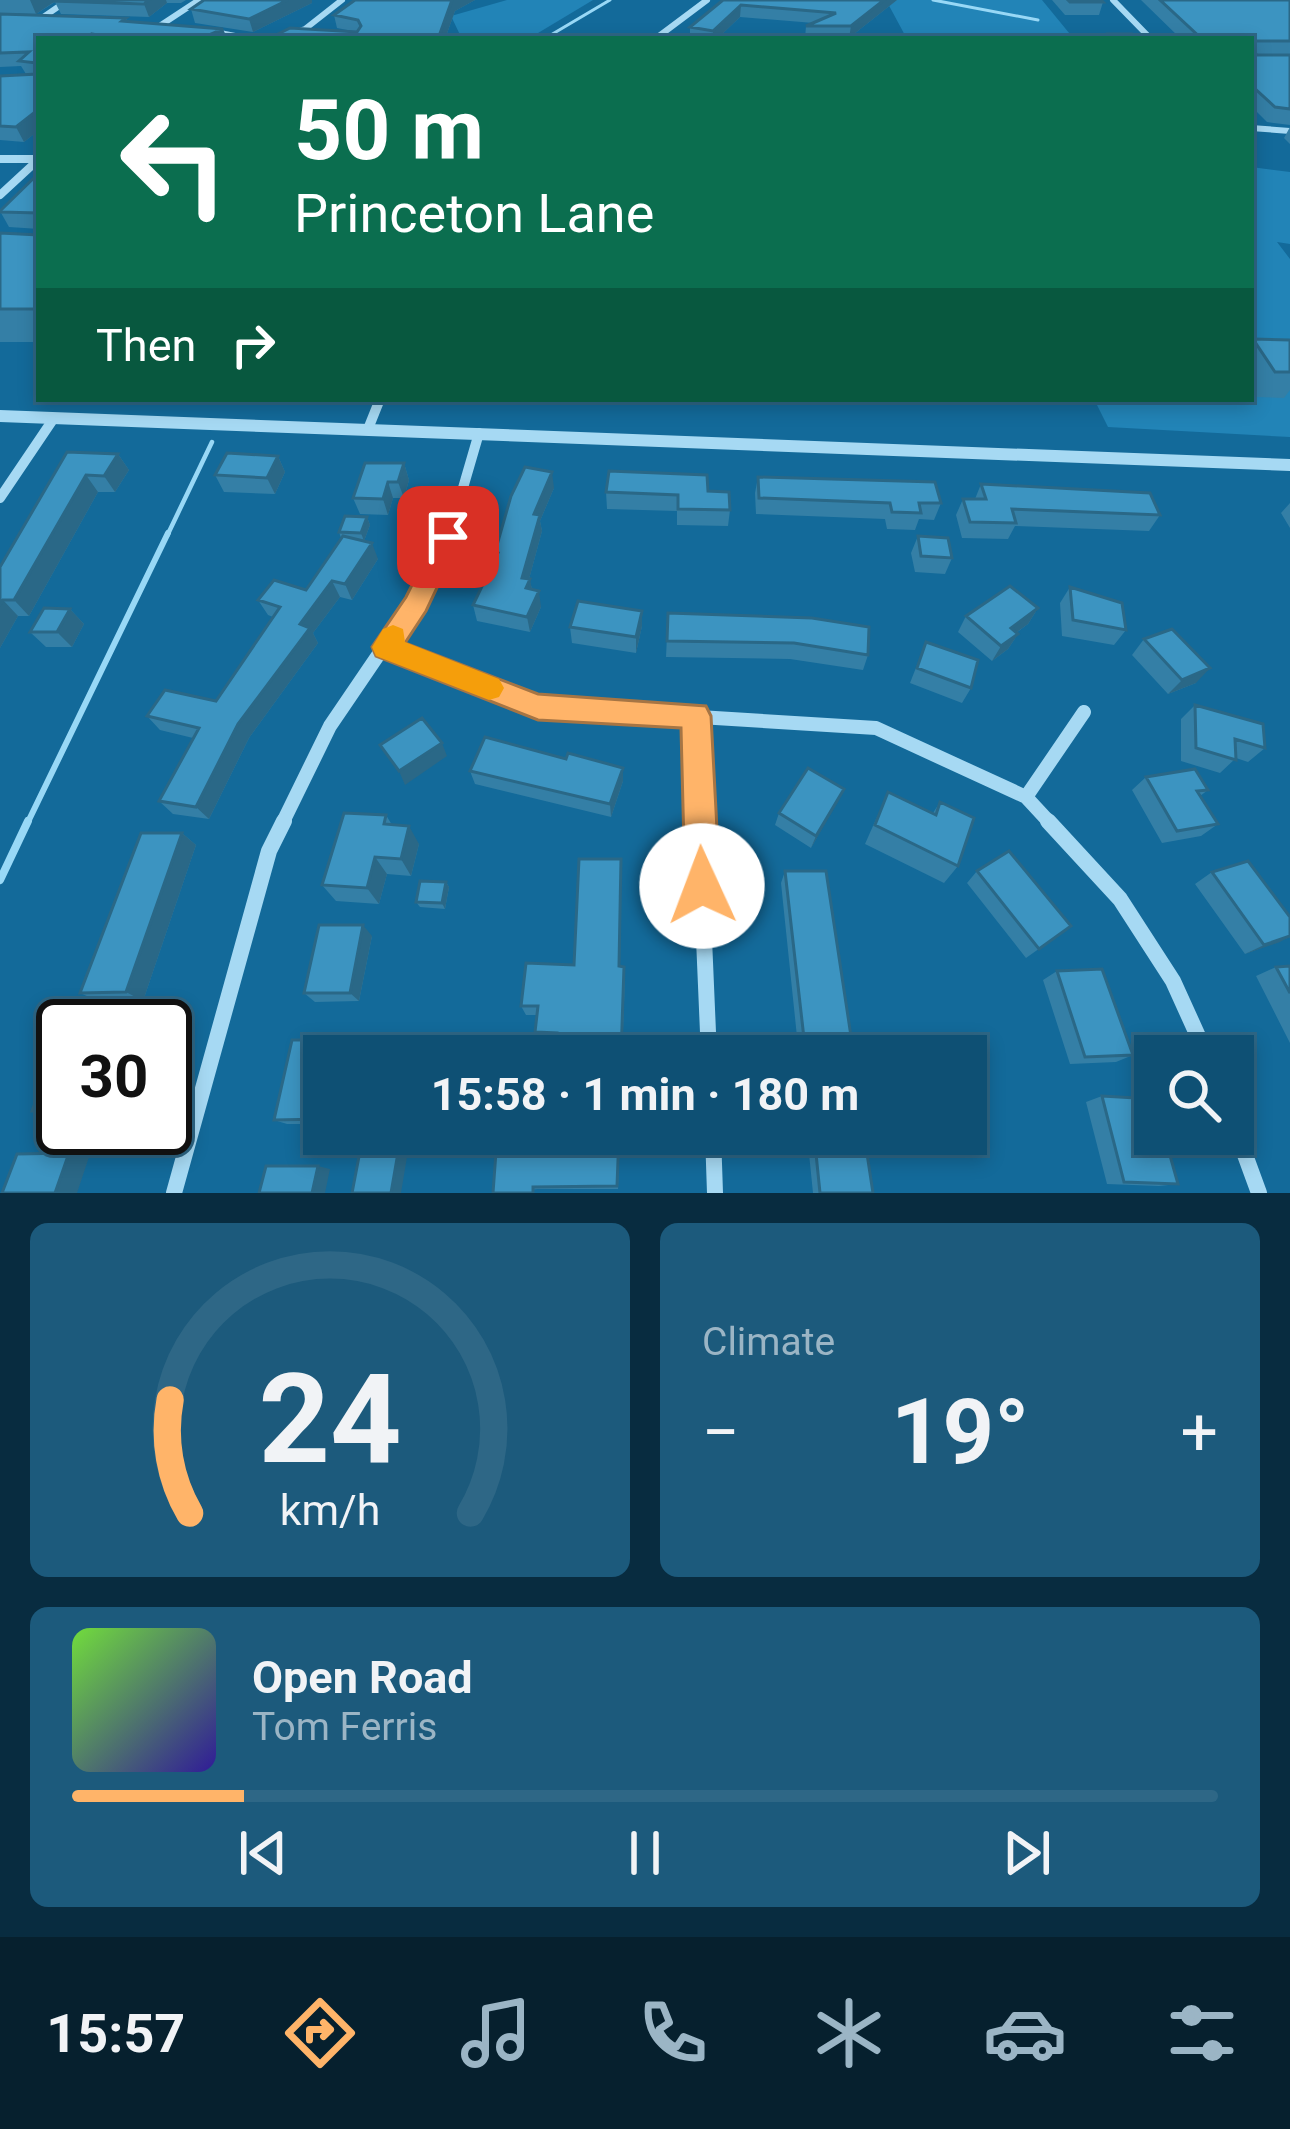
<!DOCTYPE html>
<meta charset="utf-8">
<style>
:root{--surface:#0e5074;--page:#1c5a7c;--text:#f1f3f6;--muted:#9bb5c5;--line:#2e6786;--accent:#ffb469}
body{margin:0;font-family:Roboto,sans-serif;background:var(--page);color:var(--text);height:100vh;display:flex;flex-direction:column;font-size:45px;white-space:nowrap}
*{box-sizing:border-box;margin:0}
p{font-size:39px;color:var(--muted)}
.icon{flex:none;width:66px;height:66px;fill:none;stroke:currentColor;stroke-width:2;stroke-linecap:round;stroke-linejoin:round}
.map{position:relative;height:1193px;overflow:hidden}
.side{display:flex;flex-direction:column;gap:30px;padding:30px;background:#082c40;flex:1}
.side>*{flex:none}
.hud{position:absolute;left:36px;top:36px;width:1218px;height:366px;border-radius:0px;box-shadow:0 6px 18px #0003,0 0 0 3px var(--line);background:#0b6e4f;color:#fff;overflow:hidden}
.tools{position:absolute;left:1134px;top:1035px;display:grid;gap:24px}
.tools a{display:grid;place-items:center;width:120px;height:120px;border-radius:0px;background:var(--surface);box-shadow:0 6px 18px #0003,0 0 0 3px var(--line);font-size:60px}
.speed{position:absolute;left:36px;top:999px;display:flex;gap:24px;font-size:60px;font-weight:700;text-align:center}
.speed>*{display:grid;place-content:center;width:156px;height:156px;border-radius:50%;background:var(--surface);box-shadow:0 6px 18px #0003,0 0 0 3px var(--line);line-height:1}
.speed .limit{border:6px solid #111;border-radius:18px;background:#fff;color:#111}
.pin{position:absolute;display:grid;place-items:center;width:102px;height:102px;color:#fff;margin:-51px;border-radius:24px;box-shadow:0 6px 18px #0006}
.me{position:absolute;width:132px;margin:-66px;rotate:358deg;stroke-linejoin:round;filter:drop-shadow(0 0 9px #0008)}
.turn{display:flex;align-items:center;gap:42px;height:252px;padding:0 60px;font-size:54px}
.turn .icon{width:156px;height:156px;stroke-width:2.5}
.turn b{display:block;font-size:84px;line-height:102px}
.then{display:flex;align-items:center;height:114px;padding:0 60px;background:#0003;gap:24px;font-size:45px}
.big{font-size:90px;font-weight:700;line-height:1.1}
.side .widget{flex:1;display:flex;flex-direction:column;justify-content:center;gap:18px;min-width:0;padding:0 42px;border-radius:18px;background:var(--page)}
.side .dial{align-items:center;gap:0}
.dial svg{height:312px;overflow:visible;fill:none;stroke:var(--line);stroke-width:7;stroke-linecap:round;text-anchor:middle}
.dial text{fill:var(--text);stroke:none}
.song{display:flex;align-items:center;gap:36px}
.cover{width:144px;height:144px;border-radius:18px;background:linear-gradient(135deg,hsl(100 70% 55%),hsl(250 70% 35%))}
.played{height:12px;border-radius:6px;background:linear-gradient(90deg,var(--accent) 15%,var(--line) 15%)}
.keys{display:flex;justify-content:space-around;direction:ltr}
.heat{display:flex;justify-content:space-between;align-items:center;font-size:66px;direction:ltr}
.side .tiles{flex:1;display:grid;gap:30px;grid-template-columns:1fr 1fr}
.widget:last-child{grid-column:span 2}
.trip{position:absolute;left:303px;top:1035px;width:684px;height:120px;border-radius:0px;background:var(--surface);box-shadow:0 6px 18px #0003,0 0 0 3px var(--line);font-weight:700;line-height:120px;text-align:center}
.tab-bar{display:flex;height:192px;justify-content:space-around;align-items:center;background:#06202e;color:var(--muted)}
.tab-bar .icon{width:84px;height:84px}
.tab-bar .on{color:var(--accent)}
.tab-bar b{font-size:54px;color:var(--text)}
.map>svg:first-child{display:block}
.green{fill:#2284b7}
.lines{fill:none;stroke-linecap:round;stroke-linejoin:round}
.stream-far3{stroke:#98d8f6;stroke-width:3}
.stream-far2{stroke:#98d8f6;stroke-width:4.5}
.stream-far1{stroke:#98d8f6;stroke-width:6}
.stream{stroke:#98d8f6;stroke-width:8}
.minor-far4{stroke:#a6d9f3;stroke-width:6}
.minor-far3{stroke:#a6d9f3;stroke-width:8}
.minor-far2{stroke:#a6d9f3;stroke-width:10}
.minor-far1{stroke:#a6d9f3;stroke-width:14}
.minor{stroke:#a6d9f3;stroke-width:16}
.tertiary{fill:#a6d9f3;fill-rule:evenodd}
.wall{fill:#347fa6}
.shaded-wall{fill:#2a6887}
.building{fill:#3c94c1;stroke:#2a6887;stroke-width:3}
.route{fill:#ffb469;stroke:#a67544;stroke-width:3}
.slow{fill:#f59e0b}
</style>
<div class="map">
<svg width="1290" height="1193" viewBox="0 0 1290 1193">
<rect width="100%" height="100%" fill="#136a9a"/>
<path class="green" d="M507 0H593L528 39H462L451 16Z
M886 0H1042L1074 39H907Z
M1251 167 1290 172V244L1277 242 1290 259V437L1108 427 1094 399H1251Z"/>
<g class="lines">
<path class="stream-far3" d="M933 0 1038 20
M544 39 610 0"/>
<path class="stream-far2" d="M167 536 212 442"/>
<path class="stream-far1" d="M27 824 168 533"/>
<path class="stream" d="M0 880 28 821"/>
<path class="minor-far4" d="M1113 0 1151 39
M39 20 68 0
M161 25 199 0
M210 31 250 39
M277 39 305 29 342 0
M655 39 707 0
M1251 128 1290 131"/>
<path class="minor-far3" d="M0 159H38
M0 195 39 159"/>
<path class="minor-far2" d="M368 429 380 399
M0 498 54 418
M449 536 479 433"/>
<path class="minor-far1" d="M386 647 537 707 876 728 1026 797 1051 824
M695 715 699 824
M1026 797 1084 712
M282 824 330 726 432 576 450 533"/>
<path class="minor" d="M699 821 709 1056
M1048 821 1120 899 1173 981 1207 1056
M1233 1122 1259 1193
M713 1134 715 1193
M174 1193 269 851 284 821"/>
<path class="tertiary" d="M0 410 1290 459V471L0 422Z"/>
</g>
<path class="wall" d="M0 0H186L181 3H167L149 17 61 14 55 2 36 14 0 13Z
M355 0H475L455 11 445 39H268L357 32 337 28 334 15Z
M723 0H897L849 38 805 39 806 26 814 23 740 17 717 39H690V27Z
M1052 0H1101L1103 2 1099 15H1065Z
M1141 0H1290V125L1267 122 1251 106V39H1181Z
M312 3 253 32 195 23 191 9Z
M0 14 126 18 127 21 223 29 227 39H39V130L24 142 0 140V76L26 74 21 66 0 67Z
M1290 127V144L1284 138Z
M39 173V229L9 227 0 211Z
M0 233 39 235V342H0Z
M1253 339 1290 340V390L1284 398 1257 397 1251 388V341Z
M67 452 118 454 129 470 115 492H98L29 616H18L0 648V567Z
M278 456 285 472 275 494 224 492 215 475Z
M404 463 409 480 404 498H393L388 515 360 514 353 498Z
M758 477 941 503 934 520 919 519 915 530 887 529 885 519 756 514 755 493Z
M981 484 1160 515 1149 531 1015 526 1008 539 962 538 956 515 963 499H975Z
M554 488 540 521 542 531 529 579 532 589 541 607 530 632 477 621 473 605 496 558 495 552Z
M708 491 730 510 728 526 677 525V511L607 509 606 492Z
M1290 503V528L1281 513Z
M367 517 370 525 364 541 378 559 352 600 340 597 313 633 318 643 249 738 209 819 173 814 159 801 193 738 160 730 147 716 216 701 273 617 268 615 258 600 306 590 341 538 339 532Z
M918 536 952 558 945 574 915 572 911 553Z
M1070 587 1126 630 1114 645 1062 636 1060 603Z
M1038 608 1028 624 1016 633 1018 634 1008 649 992 661 958 632 966 616Z
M70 609 84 624 72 647H46L30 632Z
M668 613 868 655 863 670 790 659 666 657Z
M642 626 636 653 572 643 570 627Z
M1144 639 1196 683 1168 694 1132 655Z
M926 642 971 688 962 703 910 683Z
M1195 705 1265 748 1248 762 1236 758 1220 773 1181 761V719Z
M566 759 623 768V781L611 817 475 784 470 771Z
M1146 777 1208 790 1200 796 1218 824 1201 836 1162 843 1132 790Z
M844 789 811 848 775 825 779 813Z
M888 792 933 813 940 802 958 866 944 883 865 844Z
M386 815 392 825 419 844 411 876 387 874 379 904 336 901 322 885Z
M182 833 196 845 143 1001H98L80 993Z
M621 859 620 966 625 977 622 1056H558L556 1051 557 1041 540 1040 535 1032 537 1015H526L521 1006 574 965Z
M785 871 854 1056H799L781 883Z
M977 871 1071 926 1026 958 967 883Z
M1212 872 1290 917V937L1245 954 1195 884Z
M446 882 449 887 445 909 420 907 416 902Z
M372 936 359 1001 315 1002 304 993Z
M1290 966V1043L1256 976 1276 967Z
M1057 971 1133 1055 1116 1062 1070 1064 1043 980Z
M63 1032V1116H53L32 1111Z
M292 1040H340L351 1047 349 1056H324V1124H287L274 1120Z
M1102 1096 1178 1184 1159 1186 1107 1184 1086 1102Z
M566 1134H620L618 1189H538L493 1193 566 1139Z
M807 1134H864L873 1193H813Z"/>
<path class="shaded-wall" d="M30 0H57L36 14Z
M149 0H166L167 3 149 17 144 4Z
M288 0H312V3L253 32 249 19Z
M452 0H475L455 11 445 39H438Z
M884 0H897L849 38 851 26Z
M741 5 740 17 717 39H713V31Z
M223 29 227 39H200Z
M39 109V130L24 142 16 127Z
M118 454 129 470 115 492 104 476Z
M278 456 285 472 275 494 267 478Z
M404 463 409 480 404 498 398 482Z
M552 472 554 488 540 521 542 531 528 583 530 579 533 595 529 604 522 578 534 514Z
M86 475 98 492 29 616 14 600Z
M388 482 393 498 388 515 383 499Z
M367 517 370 525 364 541 361 533Z
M372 543 378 559 352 600 345 584Z
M332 581 340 597 313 633 318 643 249 738 209 819 196 807 238 724 300 624Z
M539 591 541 607 530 632 527 617Z
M3 600 18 616 0 648V605Z
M1038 608 1028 624 1002 643 1011 628Z
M70 609 84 624 72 647 57 632Z
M642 611V626L636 653V637Z
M1018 634 1008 649 992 661 1001 646Z
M1210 668 1196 683 1168 694 1182 680Z
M442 743 447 756 405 785 399 771Z
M623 768V781L611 817 610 804Z
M844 789 838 802 811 848 816 836Z
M409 826 419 844 411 876 401 859Z
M182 833 196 845 143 1001 126 992Z
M375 857 387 874 379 904 367 888Z
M446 882 449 887 445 909 442 903Z
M363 925 372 936 359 1001 350 993Z
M1290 936 1280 942 1245 954 1264 945Z
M340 1040 351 1047 349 1056H337Z
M399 1147 408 1151 401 1193H391Z
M69 1153 89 1157 77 1193H55Z
M318 1166 330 1169 325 1193H312Z"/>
<path class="building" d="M56 0H149L144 4 55 1Z
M204 0H288L249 19 191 9Z
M355 0H452L438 39H268L290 28 357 32 361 26 358 20 334 15Z
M723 0H884L851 26H806L836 13 741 5 713 31 690 27Z
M1068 0H1101L1103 2H1070Z
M1160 0H1290V41H1255L1251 49V39H1202Z
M0 14 126 18 122 21 223 29 200 39H120L92 34 91 39H39V109L16 127 0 126V76L37 74V63L19 61 29 52 0 53Z
M1109 34H1132L1137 39H1114Z
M1251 50 1257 55H1290V109L1275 107 1251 85Z
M39 173V213L0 212V211Z
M0 233 39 235V305L36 309H0Z
M1253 339 1290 340V372H1275Z
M67 452 118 454 104 476 86 475 14 600H3L0 605V567Z
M227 453 278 456 267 478 215 475Z
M365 463H404L398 482H388L383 499 353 498Z
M525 467 552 472 534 514 540 515 522 578 530 579 526 588 539 591 527 617 473 605 498 553 495 552 511 496Z
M609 471 707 475 708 491 729 492 730 510 678 509V495L606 492Z
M758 477 935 482 941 503H919L921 513 892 512 890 503 759 498Z
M981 484 1150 493 1160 515 1012 509 1016 523 970 522 963 499H986Z
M345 516 367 517 361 533 339 532Z
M343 536 372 543 345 584 332 581 300 624 310 628 238 724 196 807 159 801 199 728 147 716 165 690 216 701 280 607 258 600 274 580 306 590Z
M918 536 948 538 952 558 921 556Z
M1010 586 1038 608 1011 628 1018 634 1001 646 966 616Z
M1070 587 1122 603 1126 630 1073 620Z
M578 601 642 611 636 637 570 627Z
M44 608 70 609 57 632H30Z
M668 613 812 618 869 627 868 655 794 643 667 641Z
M1172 629 1210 668 1182 680 1144 639Z
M926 642 978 660 971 688 917 668Z
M1195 705 1263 724 1265 748 1235 739 1236 760 1196 748Z
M422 718 442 743 399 771 380 745Z
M485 737 566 759 568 753 623 768 610 804 470 771Z
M808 768 844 789 816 836 779 813Z
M1195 769 1208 790 1197 791 1218 824 1177 831 1146 777Z
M888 792 936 815 940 802 974 818 958 866 875 825Z
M344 813 386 815 384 824 409 826 401 859 375 857 367 888 322 885Z
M141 833H182L126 992 80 993Z
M1009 851 1071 926 1039 949 977 871Z
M579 859H621L619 966 624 967 621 1056H569L570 1051H556L557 1033 535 1032 538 1006H521L526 963 574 965Z
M1248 861 1290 917V936L1264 945 1212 872Z
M785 871H826L854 1056H806Z
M420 881 446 882 442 903 416 902Z
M319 925H363L350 993H304Z
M1290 966V993L1276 967Z
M1102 969 1133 1055 1085 1057 1057 971Z
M62 1032 63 1111H32Z
M292 1040H340L337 1056H324V1119L274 1120Z
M1102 1096 1153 1099 1155 1134H1164L1178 1184 1124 1182Z
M566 1134H619L617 1186 533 1187V1193H493L497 1138 566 1139Z
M814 1134H864L873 1193H820Z
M361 1146 399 1147 391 1193H352Z
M69 1153 55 1193H2L17 1154Z
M266 1166H318L312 1193H259Z"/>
<path class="route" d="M448 528 461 537 426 611 405 643 538 694 706 706 711 716 720 886 715 898 702 903 690 898 685 886 681 728 538 720 376 656 372 647 406 597 439 531Z"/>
<path class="slow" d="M393 625 403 629 405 642 499 679 504 688 499 697 489 700 376 656 372 647 383 629Z"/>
</svg>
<div class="tools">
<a><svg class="icon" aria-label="search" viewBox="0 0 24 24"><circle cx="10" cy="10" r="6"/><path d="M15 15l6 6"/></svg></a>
</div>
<div class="speed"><div class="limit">30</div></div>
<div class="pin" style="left:448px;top:537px;background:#d93025"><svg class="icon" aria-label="arrive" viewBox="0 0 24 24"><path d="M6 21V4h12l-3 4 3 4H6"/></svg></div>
<svg class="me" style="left:702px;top:886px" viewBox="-20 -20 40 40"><circle r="19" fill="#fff"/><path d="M0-13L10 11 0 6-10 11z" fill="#ffb469"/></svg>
<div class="trip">15:58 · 1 min · 180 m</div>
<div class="hud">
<div class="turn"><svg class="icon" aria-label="left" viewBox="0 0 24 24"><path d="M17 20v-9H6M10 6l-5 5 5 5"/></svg><div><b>50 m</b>Princeton Lane</div></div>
<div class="then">Then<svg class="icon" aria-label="right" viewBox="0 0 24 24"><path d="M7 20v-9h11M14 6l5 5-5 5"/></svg></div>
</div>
</div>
<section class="side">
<div class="tiles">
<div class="widget dial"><svg viewBox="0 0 100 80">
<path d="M14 69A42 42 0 1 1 86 69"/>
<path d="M14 69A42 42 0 0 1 9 40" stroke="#ffb469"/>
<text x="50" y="56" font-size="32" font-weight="700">24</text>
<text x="50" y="72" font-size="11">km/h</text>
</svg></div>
<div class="widget"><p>Climate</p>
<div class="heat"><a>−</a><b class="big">19°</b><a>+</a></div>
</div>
<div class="widget">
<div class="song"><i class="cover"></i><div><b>Open Road</b><p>Tom Ferris</p></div></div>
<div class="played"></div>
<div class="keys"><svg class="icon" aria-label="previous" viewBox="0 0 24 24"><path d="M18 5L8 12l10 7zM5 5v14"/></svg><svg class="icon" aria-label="pause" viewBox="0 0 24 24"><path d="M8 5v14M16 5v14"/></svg><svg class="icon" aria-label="next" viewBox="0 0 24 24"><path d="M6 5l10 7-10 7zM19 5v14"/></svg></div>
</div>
</div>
</section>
<nav class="tab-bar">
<b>15:57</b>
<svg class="icon on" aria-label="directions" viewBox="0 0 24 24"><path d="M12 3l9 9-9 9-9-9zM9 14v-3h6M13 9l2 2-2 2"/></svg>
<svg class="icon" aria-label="music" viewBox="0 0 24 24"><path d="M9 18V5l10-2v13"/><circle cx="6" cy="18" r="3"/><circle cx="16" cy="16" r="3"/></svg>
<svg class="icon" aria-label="phone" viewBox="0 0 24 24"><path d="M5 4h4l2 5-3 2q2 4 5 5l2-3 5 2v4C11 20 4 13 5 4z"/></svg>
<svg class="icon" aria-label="climate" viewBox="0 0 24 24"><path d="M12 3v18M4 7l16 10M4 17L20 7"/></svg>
<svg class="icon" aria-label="car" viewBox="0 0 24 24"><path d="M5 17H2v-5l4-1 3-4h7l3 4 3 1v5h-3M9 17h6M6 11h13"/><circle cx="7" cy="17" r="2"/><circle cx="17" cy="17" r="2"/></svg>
<svg class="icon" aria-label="filters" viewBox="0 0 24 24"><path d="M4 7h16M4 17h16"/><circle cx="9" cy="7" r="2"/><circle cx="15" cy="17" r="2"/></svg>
</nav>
